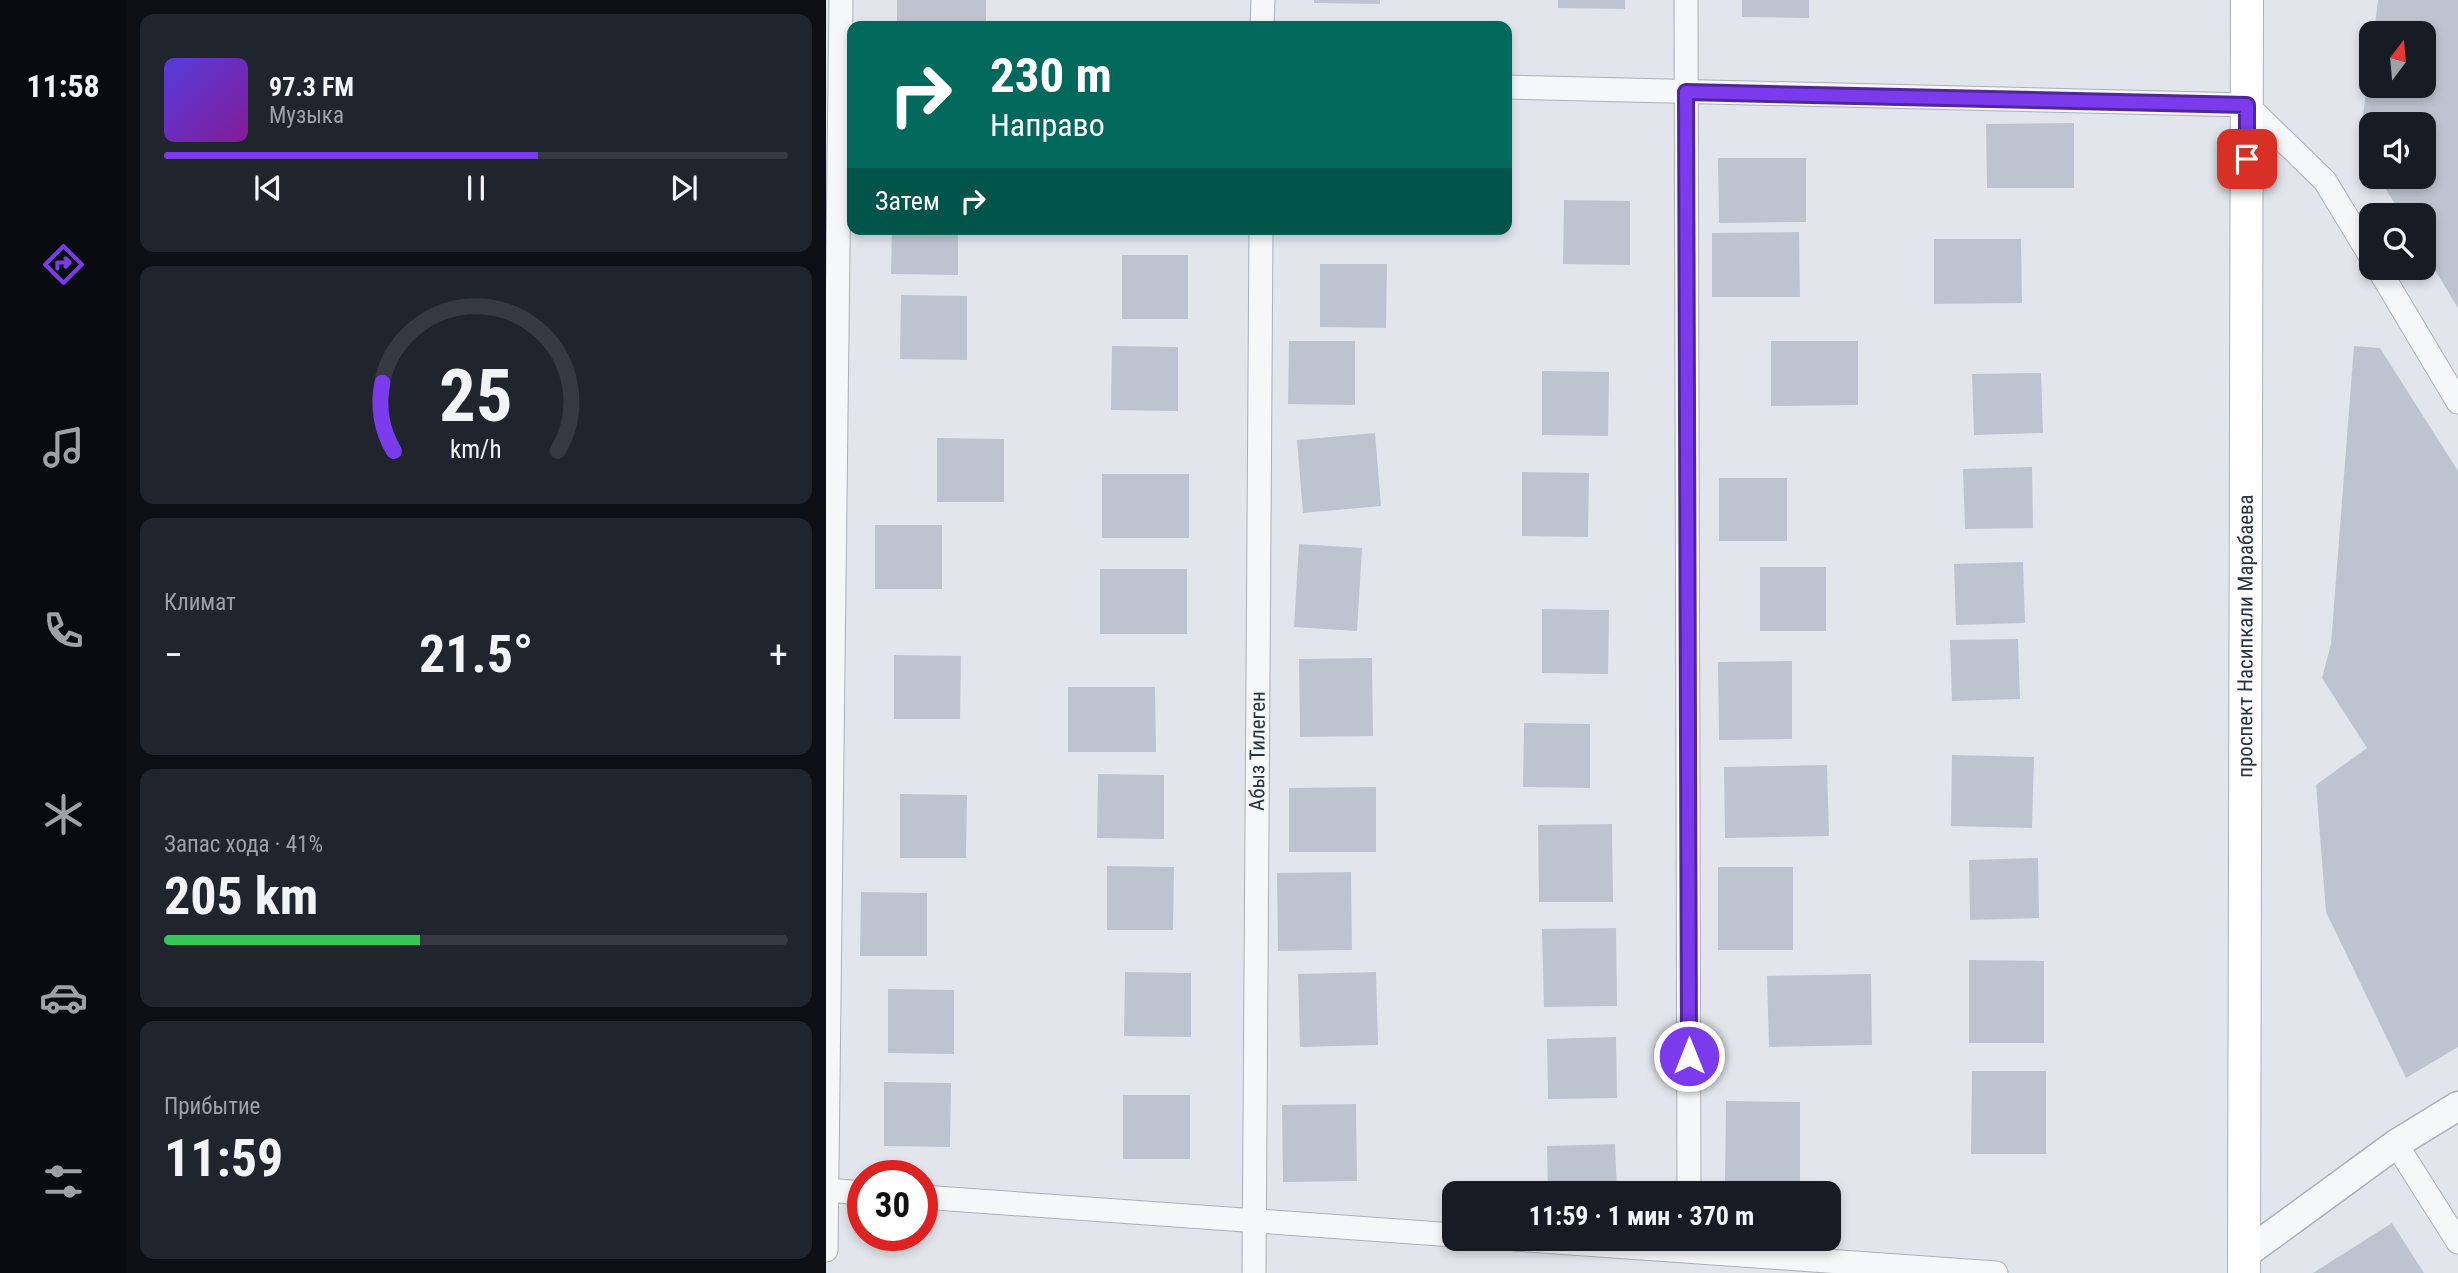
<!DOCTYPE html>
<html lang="ru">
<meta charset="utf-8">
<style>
:root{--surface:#171b24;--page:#20242c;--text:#f1f3f6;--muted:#9ea1a6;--line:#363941;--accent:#7c3aed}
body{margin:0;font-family:"Roboto Condensed",sans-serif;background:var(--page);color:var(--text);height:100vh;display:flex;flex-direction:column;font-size:26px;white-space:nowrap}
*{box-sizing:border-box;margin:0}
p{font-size:23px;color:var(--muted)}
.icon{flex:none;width:38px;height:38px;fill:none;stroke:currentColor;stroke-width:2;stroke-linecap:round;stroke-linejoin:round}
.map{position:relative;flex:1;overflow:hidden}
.sheet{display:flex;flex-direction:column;gap:14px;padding:14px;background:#0d0f14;width:700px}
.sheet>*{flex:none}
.hud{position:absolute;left:21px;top:21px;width:665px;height:214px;border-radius:14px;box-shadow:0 4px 10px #0003;background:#00695c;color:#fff;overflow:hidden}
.needle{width:46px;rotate:16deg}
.buttons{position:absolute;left:1533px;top:21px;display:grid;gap:14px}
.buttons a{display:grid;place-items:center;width:77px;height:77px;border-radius:14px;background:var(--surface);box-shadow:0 4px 10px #0003;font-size:35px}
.speed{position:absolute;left:21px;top:1160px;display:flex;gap:14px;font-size:35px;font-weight:700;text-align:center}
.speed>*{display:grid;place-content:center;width:91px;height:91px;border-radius:50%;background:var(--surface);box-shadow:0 4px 10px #0003;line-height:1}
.speed .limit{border:10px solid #d22;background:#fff;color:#111}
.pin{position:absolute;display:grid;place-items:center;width:60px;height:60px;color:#fff;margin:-30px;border-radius:14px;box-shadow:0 4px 10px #0006}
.me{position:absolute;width:77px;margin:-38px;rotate:0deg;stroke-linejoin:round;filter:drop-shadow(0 0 5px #0008)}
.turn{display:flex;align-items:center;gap:24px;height:147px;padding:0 28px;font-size:32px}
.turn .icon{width:91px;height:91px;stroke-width:2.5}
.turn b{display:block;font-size:49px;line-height:60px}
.then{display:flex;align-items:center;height:66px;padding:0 28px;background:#0003;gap:14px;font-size:26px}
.big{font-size:52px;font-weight:700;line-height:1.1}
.sheet .widget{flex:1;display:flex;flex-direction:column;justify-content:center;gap:10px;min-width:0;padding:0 24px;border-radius:14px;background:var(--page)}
.sheet .dial{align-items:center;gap:0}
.dial svg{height:182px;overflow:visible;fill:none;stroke:var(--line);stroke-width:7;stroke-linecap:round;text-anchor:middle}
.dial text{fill:var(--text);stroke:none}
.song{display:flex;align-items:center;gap:21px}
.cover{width:84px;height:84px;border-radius:10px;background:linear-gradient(135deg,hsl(250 70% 55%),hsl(290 70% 35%))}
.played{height:7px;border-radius:4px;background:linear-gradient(90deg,var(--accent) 60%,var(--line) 60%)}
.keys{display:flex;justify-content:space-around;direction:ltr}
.heat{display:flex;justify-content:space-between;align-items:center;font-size:38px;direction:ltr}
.charge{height:10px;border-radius:5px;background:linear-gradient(90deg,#34c759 41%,var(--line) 0)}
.trip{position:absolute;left:616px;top:1181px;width:399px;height:70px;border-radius:14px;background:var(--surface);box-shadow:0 4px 10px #0003;font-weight:700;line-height:70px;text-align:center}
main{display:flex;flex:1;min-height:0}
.menu{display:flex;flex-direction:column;width:126px;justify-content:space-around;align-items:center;background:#090b0e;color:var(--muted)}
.menu .icon{width:49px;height:49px}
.menu .current{color:var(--accent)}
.menu b{font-size:32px;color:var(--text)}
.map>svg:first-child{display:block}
.building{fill:#bec4cf}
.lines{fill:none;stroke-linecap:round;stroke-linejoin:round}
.minor-casing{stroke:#aab0ba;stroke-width:25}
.tertiary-casing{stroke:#aab0ba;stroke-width:31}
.secondary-casing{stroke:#aab0ba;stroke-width:34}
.minor{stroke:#f5f7f9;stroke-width:23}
.tertiary{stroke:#f5f7f9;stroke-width:28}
.secondary{stroke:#fff;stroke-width:32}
.route-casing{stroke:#51269a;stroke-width:18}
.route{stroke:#7c3aed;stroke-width:12}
.labels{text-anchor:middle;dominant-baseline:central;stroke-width:6;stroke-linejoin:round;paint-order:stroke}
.street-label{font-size:21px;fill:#283245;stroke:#f2f5f9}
</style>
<main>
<nav class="menu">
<b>11:58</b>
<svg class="icon current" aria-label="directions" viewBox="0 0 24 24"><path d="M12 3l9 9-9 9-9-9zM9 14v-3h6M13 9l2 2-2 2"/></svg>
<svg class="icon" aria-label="music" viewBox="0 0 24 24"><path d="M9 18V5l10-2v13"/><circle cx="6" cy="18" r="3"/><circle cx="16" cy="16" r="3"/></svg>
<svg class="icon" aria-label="phone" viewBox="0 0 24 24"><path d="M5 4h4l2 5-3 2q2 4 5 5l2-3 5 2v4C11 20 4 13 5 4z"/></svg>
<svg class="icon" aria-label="climate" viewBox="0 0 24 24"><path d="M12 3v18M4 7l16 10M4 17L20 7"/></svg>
<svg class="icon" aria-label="car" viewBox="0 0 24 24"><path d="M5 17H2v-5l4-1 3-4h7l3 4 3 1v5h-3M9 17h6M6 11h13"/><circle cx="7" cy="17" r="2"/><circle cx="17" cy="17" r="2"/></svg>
<svg class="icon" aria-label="filters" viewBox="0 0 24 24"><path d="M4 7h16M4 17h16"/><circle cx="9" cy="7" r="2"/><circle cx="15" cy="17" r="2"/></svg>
</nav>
<section class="sheet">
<div class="widget">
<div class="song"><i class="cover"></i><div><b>97.3 FM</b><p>Музыка</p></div></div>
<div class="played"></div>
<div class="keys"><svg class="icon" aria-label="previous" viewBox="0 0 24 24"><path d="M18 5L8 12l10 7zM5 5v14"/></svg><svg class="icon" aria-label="pause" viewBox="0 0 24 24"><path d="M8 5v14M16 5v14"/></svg><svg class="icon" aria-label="next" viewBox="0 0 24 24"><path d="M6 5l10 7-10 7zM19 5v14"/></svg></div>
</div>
<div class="widget dial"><svg viewBox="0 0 100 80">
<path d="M14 69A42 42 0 1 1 86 69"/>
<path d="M14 69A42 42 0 0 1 9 39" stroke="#7c3aed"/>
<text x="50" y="56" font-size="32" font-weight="700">25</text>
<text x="50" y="72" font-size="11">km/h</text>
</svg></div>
<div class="widget"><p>Климат</p>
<div class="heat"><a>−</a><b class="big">21.5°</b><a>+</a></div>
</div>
<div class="widget"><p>Запас хода · 41%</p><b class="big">205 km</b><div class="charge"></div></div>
<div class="widget"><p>Прибытие</p><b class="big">11:59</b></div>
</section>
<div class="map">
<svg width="1632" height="1273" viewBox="0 0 1632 1273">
<rect width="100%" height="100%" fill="#e2e6ec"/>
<path class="building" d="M71 0H160V22H71Z
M488 0H554V4L488 3Z
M732 0H799V9L732 8Z
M916 0H983V18L916 17Z
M1552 0H1632V308L1598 252V215H1576L1552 177H1598V124H1545V165L1533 144 1544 63 1545 86H1598V33H1548Z
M1248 123V188H1161L1160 124Z
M892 158H980V222L893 223Z
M738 200 804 201V265L737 264Z
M66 229H132V275L65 274Z
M973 232 974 297H886V233Z
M1108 239H1195L1196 303 1108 304Z
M296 255H362V319H296Z
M494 264H561L560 328 494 327Z
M75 295 141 296V360L74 359Z
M463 341H529V405L462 404Z
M945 341H1032V405L945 406Z
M286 346 352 347V411L285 410Z
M1528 346 1554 348 1632 471V1047L1580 1078 1500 912 1490 785 1541 748 1496 678 1505 644Z
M716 371 783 372 782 436 716 435Z
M1215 373 1217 433 1148 435 1146 374Z
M549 433 555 506 477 513 471 440Z
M111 438 178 439V502H111Z
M1206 467 1207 528 1139 529 1137 469Z
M696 472 763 473 762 537 696 536Z
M276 474H363V538H276Z
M893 478H961V541H893Z
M49 525H116V589H49Z
M473 544 536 548 531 631 468 627Z
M1197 562 1199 623 1130 625 1128 564Z
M934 567H1000V631H934Z
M274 569H361V634H274Z
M716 609 783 610 782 674 716 673Z
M1192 639 1194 699 1126 701 1124 640Z
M68 655 135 656 134 719H68Z
M546 658 547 736 474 737 473 659Z
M966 661V739L893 740 892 662Z
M242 687H329L330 752H242Z
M698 723 764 724V788L697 787Z
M1126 755 1208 757 1206 828 1125 826Z
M1001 765 1003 836 899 838 898 767Z
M272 774 338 775V839L271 838Z
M550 787V852H463V788Z
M74 794 141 795 140 858H74Z
M786 824 787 902H713L712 825Z
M1212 858 1213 918 1144 920 1143 860Z
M281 866 348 867 347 930H281Z
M892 867H967V950H892Z
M525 872 526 950 452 951 451 873Z
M35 892 101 893V956H34Z
M790 928 791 1006 718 1007 716 929Z
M1143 960 1218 961V1043H1143Z
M299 972 365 973V1037L298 1036Z
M550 972 552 1045 474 1047 472 974Z
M1045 974 1046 1045 943 1047 941 976Z
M62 989 128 990V1054L62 1053Z
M790 1037 791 1098 722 1099 721 1039Z
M1146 1071H1220V1154H1145Z
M58 1082 125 1083 124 1147 58 1146Z
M297 1095H364V1159H297Z
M900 1101 974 1102V1185L899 1184Z
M530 1104 531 1181 457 1182 456 1105Z
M789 1144 791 1194H722L721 1146Z
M1566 1223 1598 1273H1487Z"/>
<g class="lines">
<defs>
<g id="minor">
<path d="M860 0 863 1194"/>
<path d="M436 26 437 0"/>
<path d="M681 87 1421 105 1499 181 1545 257"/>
<path d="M1552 268 1632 402"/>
<path d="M1570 1144 1632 1242"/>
<path d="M0 1190 37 1193"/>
<path d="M96 1197 628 1235"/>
<path d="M689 1239 1170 1273"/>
<path d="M0 1250 15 0"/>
<path id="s1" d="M428 1273 435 229"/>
</g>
<path id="tertiary" d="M1418 1255 1570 1144 1632 1106"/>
<g id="secondary">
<path id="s2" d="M1418 1273 1421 0"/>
</g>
</defs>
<use href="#minor" class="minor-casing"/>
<use href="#tertiary" class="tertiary-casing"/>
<use href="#secondary" class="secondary-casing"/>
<use href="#minor" class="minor"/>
<use href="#tertiary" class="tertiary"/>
<use href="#secondary" class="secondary"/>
</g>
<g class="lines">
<defs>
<path id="route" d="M863 1056 860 92 1421 105V159"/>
</defs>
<use href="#route" class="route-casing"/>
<use href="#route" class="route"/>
</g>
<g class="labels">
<g class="street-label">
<text stroke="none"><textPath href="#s2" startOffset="637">проспект Насипкали Марабаева</textPath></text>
<text stroke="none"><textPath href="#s1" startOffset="522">Абыз Тилеген</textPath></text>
</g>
</g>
</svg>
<div class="buttons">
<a><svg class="needle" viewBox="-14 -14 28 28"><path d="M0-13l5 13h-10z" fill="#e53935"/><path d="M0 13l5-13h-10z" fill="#9ea1a6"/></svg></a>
<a><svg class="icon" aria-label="sound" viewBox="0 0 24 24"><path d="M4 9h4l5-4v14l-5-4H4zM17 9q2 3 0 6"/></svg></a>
<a><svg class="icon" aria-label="search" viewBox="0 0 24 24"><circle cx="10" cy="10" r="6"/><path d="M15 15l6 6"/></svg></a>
</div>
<div class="speed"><div class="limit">30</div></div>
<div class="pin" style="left:1421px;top:159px;background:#d93025"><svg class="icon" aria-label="arrive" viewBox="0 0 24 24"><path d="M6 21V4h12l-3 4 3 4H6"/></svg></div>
<svg class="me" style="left:863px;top:1056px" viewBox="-20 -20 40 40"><circle r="17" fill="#7c3aed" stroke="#fff" stroke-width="3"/><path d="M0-11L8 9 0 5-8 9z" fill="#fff"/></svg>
<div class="trip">11:59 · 1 мин · 370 m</div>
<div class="hud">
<div class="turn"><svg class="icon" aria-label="right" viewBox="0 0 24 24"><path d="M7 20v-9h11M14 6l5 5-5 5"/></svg><div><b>230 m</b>Направо</div></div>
<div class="then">Затем<svg class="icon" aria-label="right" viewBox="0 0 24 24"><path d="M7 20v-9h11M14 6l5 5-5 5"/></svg></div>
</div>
</div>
</main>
